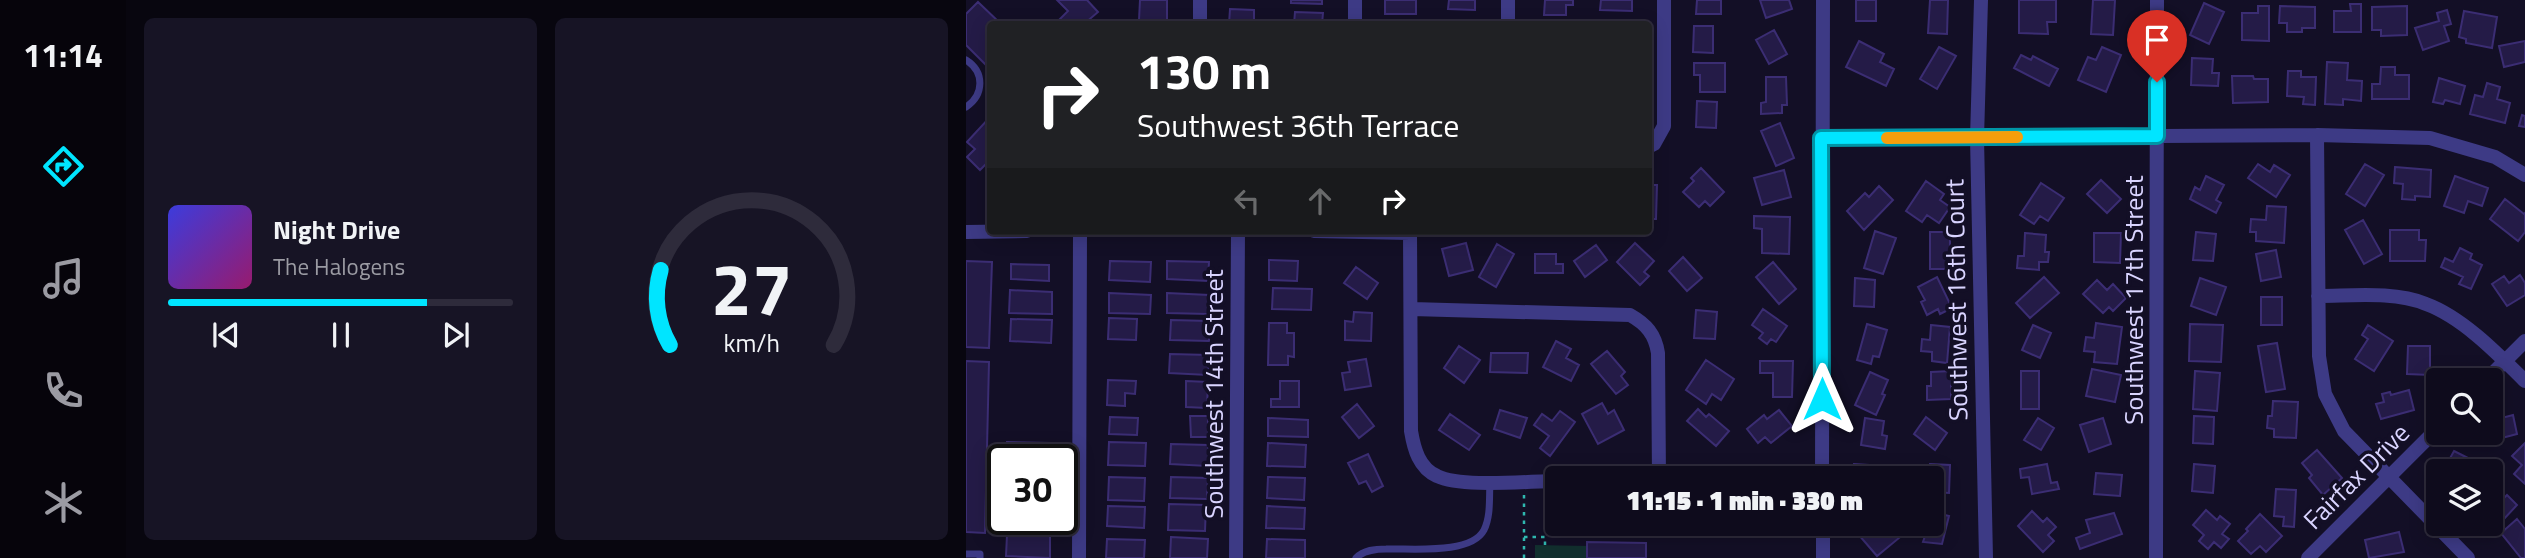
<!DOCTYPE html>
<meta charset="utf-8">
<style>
:root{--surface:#0e0b1c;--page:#171425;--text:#f1f3f6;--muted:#9b9ba3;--line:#2e2b3b;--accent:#00e5ff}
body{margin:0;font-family:"Titillium Web",sans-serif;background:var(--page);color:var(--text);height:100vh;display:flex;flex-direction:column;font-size:26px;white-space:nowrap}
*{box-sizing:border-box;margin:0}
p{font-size:23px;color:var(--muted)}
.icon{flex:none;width:38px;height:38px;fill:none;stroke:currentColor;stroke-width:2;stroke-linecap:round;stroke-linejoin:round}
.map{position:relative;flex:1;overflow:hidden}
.panel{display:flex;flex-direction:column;gap:18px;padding:18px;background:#08060f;width:840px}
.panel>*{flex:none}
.banner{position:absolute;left:21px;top:21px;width:665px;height:214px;border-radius:7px;box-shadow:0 4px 18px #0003,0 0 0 2px var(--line);background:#202124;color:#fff;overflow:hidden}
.tools{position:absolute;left:1460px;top:368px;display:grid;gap:14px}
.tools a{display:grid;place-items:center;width:77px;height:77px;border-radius:7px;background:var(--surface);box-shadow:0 4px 18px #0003,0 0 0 2px var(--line);font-size:35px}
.speed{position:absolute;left:21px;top:444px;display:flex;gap:14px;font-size:35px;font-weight:700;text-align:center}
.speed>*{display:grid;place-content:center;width:91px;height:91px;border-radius:50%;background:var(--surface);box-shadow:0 4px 18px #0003,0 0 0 2px var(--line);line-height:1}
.speed .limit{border:4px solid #111;border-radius:10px;background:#fff;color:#111}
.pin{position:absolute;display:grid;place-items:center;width:60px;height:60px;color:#fff;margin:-72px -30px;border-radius:50% 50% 50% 0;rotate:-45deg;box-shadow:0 0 7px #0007}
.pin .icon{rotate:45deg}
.me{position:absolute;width:77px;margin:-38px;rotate:0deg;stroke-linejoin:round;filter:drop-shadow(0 0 5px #0008)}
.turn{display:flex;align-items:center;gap:24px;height:147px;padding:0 35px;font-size:32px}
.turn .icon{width:91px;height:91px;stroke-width:2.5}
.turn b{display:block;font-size:49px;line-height:60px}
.lanes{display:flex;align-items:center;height:66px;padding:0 35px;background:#0003;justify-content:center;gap:35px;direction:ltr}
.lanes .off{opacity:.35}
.panel .widget{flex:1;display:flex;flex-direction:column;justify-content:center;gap:10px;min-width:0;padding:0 24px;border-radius:10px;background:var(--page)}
.panel .dial{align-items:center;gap:0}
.dial svg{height:182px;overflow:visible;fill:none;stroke:var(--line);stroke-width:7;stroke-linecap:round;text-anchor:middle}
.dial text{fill:var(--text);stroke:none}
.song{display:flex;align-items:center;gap:21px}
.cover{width:84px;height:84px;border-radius:10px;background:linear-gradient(135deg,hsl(240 70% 55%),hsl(320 70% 35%))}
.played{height:7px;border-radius:4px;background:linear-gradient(90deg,var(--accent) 75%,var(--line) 75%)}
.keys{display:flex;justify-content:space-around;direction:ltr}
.panel .tiles{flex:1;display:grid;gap:18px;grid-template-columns:repeat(2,1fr)}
.trip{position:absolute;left:579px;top:466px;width:399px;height:70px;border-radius:7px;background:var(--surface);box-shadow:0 4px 18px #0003,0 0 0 2px var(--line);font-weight:800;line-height:70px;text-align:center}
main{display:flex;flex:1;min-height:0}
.menu{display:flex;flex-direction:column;width:126px;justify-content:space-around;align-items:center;background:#06040b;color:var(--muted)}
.menu .icon{width:49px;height:49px}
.menu .active{color:var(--accent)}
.menu b{font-size:32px;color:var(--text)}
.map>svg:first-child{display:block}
.green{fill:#12302f}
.building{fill:#241b47;stroke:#3b2d73;stroke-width:2}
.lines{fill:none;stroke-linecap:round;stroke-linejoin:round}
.path{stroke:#2fb8b0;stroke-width:2.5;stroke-dasharray:3.5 5;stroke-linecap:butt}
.service{stroke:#3d3a85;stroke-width:7}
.minor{stroke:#3d3a85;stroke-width:14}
.route-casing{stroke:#0095a6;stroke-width:18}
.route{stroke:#00e5ff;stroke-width:12}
.slow{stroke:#f59e0b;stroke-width:12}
.labels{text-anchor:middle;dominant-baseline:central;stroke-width:7;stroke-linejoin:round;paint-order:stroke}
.street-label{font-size:26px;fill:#d9d4ff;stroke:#130f26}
</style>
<main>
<nav class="menu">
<b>11:14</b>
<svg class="icon active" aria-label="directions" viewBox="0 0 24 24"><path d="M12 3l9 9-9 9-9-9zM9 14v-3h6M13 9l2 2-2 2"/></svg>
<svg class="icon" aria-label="music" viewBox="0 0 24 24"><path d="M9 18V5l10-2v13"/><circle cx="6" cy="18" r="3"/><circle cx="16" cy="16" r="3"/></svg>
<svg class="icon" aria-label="phone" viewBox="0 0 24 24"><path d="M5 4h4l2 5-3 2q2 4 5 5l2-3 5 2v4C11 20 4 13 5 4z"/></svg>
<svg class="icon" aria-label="climate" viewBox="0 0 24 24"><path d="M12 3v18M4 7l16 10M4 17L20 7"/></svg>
</nav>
<section class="panel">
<div class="tiles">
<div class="widget">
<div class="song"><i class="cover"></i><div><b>Night Drive</b><p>The Halogens</p></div></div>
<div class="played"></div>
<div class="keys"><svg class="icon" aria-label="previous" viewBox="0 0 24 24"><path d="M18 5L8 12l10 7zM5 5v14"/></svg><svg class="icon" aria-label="pause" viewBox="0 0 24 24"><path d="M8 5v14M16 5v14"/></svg><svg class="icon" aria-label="next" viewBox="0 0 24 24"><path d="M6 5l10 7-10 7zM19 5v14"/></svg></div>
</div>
<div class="widget dial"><svg viewBox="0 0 100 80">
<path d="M14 69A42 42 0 1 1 86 69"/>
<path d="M14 69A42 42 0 0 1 10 36" stroke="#00e5ff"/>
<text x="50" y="56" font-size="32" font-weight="700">27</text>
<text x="50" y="72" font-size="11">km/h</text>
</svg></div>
</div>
</section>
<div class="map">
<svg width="1559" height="558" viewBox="0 0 1559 558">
<rect width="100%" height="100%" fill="#130f26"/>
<path class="green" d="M580 504 591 505 592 523H628V527L580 526Z
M569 545 623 546V558H569Z"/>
<path class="building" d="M91 0H121L132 12 118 24H89L102 11Z
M174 0H201V21L173 20Z
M325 0H356V4L325 3Z
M419 0H450V14H419Z
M483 0H509V10L482 9Z
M579 0H607V5H600V15H578Z
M635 0H666V11L634 10Z
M731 0H755V14H730Z
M794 0H823L826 9 800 18Z
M890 0H910V21H890Z
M964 0H982L981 34 962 33Z
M1053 0H1090V22H1081L1082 34 1053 33Z
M1127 0H1149L1147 35 1125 34Z
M12 2 35 24H24V69L0 45V14Z
M1238 3 1258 12 1243 44 1224 35Z
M1384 4H1395V32H1368V11H1385Z
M1292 6H1303V41L1276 40V13H1292Z
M1314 6 1349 7V28H1336V32H1321V23H1313Z
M1441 6V35L1415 36V30H1406V7Z
M264 9 288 10V24H263Z
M1481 10 1485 24 1478 26 1483 41 1457 50 1449 28 1473 21 1471 13Z
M1498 11 1531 17 1526 48 1500 43V39L1493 37Z
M329 12 357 13 356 24H328Z
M421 22H441V24H421Z
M728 26H747V53L727 52Z
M808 30 821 54 803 64 790 40Z
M893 41 918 54 914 62 928 69 920 86 880 67Z
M1559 41V62L1538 67 1533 46Z
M973 47 990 56 971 89 954 79Z
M1136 47 1155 55 1140 92 1112 80 1122 57 1130 60Z
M1055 55 1065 60 1067 56 1092 69 1083 86 1048 68Z
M1226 58 1247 59 1246 73H1253L1252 86 1225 85Z
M1361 62 1382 63 1381 80 1396 81 1395 101 1377 99V105L1359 104Z
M728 63H759V92H734V75H728Z
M1415 67H1429V75H1443V99H1406V84H1414Z
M1322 71H1335V77H1350L1349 105 1337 104 1338 97 1321 96Z
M1266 76H1287L1288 79H1302V102L1267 103Z
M800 77H820L821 105H816V113L795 114V103L800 102Z
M1473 78 1499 86 1494 104 1479 100 1477 104 1467 102Z
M1521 83 1534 87 1531 99 1544 103 1539 123 1504 114 1509 95 1517 97Z
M731 101 751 102 750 128 730 127Z
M1556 115 1559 116V127L1553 126Z
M24 117V166L21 163 14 170 1 157 9 149 1 142Z
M814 123 828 158 810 166 795 131Z
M1292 164 1304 172 1308 165 1324 175 1310 197 1282 178Z
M1399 164 1418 175 1399 206 1380 194Z
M1429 167 1465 170 1464 197 1449 196V200L1436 199 1437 184 1428 183Z
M735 168 758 192 744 206 739 201 733 207 717 192 728 181 725 178Z
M818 170 825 197 796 205 788 178Z
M1240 176 1258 185 1250 200 1255 203 1250 213 1224 199 1229 187 1234 190Z
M1489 176 1522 188 1516 206 1502 201 1498 213 1478 206Z
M1135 180 1155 199 1141 213 1121 194Z
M960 181 978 194 974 200 984 207 973 223 961 215 956 222 940 211Z
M1075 183 1098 198 1082 221 1074 216 1068 224 1054 215Z
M682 185H691L690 219H682Z
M913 186 927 200 898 230 881 211 899 193 903 197Z
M1539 199 1558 214 1559 213V232L1552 241 1524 219Z
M1301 206 1320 207 1318 243 1290 241V232H1284L1285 219 1300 220Z
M788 216 824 217 823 254 796 253V229L788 228Z
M1397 220 1416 254 1398 264 1379 230Z
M1424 230H1453V240H1460L1459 261H1424Z
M909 231 930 238 917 274 898 268Z
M964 232H984V269H964Z
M1230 232 1250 234 1247 261 1227 260Z
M1059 233 1080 235 1079 252H1083L1082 262H1073V270L1051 268 1052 256H1058Z
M1128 233H1155L1154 263 1128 262Z
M500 243 507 270 483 276 476 249Z
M669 243 688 261 678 272 683 276 674 285 651 262Z
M531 244 548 254 530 287 513 277Z
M630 245 641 260 619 277 608 261Z
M1494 248 1506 254 1504 259 1516 265 1505 289 1493 284 1497 277 1475 267 1479 258 1487 262Z
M1310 250 1315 277 1295 281 1290 254Z
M569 254H590V264H597V273H569Z
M717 257 736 278 721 291 703 271Z
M303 260 332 261 331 281 303 280Z
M0 261 26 262 23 348 0 347Z
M144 261 185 262 184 282 143 280Z
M201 261 243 262 242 281 201 279Z
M807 262 830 289 813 304 790 277Z
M45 264 83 265V281L45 279Z
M390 267 412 283 401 299 378 283Z
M1554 275 1559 283V295L1541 306 1526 284 1538 276 1543 283Z
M971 277 986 308 974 314 972 309 961 315 955 302 959 300 952 287Z
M1078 277 1093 293 1064 318 1050 303Z
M889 278 909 280 908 307 888 306Z
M1234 278 1260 287 1250 315 1225 306Z
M1131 280 1141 290 1147 284 1160 298 1147 311 1143 307 1137 313 1117 294Z
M307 288 346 289 345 310 306 309Z
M44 290 86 292V314L43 313Z
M143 293 185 295 184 314 143 313Z
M201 293 243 295 242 314 201 313Z
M1295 297H1316V325H1295Z
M797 309 821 326 810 342 805 339 801 344 793 338 797 333 786 325Z
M730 310 751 312 749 339 728 338Z
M388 312 406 313 405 341 379 340V321L387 322Z
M143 318 171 319 170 340 142 339Z
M45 319 86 320 85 343 44 341Z
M205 320 243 321V341L204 340Z
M303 323H321V333H328V357L322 356V365H302Z
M1130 323 1156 327 1151 364 1128 362 1129 352 1118 351 1120 337 1128 338Z
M901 324 921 330 913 357 907 356 905 364 891 360Z
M1224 324 1257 325 1255 362 1223 361Z
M965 325 984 327 981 363 966 361V352L955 351 956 339 964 340Z
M1067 325 1085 333 1074 358 1056 350Z
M1402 325 1427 341 1408 371 1389 359 1402 339 1396 335Z
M590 341 605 349 600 358 613 365 605 381 577 367Z
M1311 343 1319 389 1300 392 1292 346Z
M493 346 514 360 498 383 478 368Z
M1442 346H1464V375L1441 374Z
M641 351 659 372 655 376 662 385 650 394 625 364Z
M525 353H562L561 373 524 372Z
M204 354 243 355 242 375 203 373Z
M400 359 405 386 379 390 376 373 384 372 382 362Z
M740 360 768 379 755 400 746 394 740 404 720 390Z
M0 361 23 362 19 533 0 532Z
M794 361H827L826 397H807V373H794Z
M1126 369 1155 375 1149 402 1120 396Z
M985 371V399L961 400V386H965V372Z
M1055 371H1073V409H1055Z
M1229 371 1254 373 1251 411 1227 409Z
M904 372 922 380 916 394 919 395 910 415 889 405Z
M142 380 170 381 169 394 159 393V406L141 405Z
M220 381 242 382 241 408 220 407Z
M314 381H333V407H305V399H314Z
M1443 390 1448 410 1415 419 1410 404 1418 402 1416 394 1424 392 1425 395Z
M1307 401 1332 402 1330 438 1308 437V429L1301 428 1302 416H1306Z
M636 403 642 414 648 410 658 430 632 444 616 414Z
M391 404 408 426 393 438 376 417Z
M732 409 740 417 743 414 763 431 750 446 721 421Z
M534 410 561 418 554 438 528 429Z
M813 410 826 426 805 443 799 437 792 443 781 429 798 415 801 419Z
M594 411 609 422 584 456 574 448 583 436 568 425 576 414 586 421Z
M484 414 514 435 503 450 473 430Z
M1547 415 1551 434 1513 444 1510 432H1524V421Z
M224 416H242V437H225Z
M1228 416 1248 417 1247 444 1227 443Z
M144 417 172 418 171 435 143 434Z
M960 417 981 433 969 450 948 434Z
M302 418 342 420V437L302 436Z
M899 418 918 421 916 435 921 436 919 449 895 445Z
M1072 418 1088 428 1075 450 1058 440Z
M1137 418 1145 444 1123 452 1114 425Z
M41 442 85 443V460H40Z
M143 442 180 443 179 466 142 465Z
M302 443 340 445 339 467 301 466Z
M1559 443V484L1548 474 1556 465 1546 456Z
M205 444 242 445V466L204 464Z
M1351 450 1376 478 1357 495 1343 478 1346 475 1336 463Z
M1488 451 1506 460 1500 471H1477Z
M402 454 417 486 406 492 400 481 393 484 382 463Z
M888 464 918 466V478H887Z
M964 464 984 465 983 493 966 492V478H963Z
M1081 464 1085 483 1091 482 1093 489 1066 494 1063 477 1055 478 1054 469Z
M1228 464 1249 466 1247 493 1226 491Z
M1130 473 1156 475 1154 496 1128 494Z
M143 477 179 478 178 501 142 500Z
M205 477 242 478 241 499 204 498Z
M302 477 339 478 338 500 301 498Z
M1310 489 1330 490 1328 527 1317 526 1318 517 1308 516Z
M1541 495 1551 505 1523 535 1510 523H1524V498L1531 505Z
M203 504 240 505 239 531 202 530Z
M142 506 179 507 178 528 141 526Z
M301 506 339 508 338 529 300 528Z
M1240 510 1251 520 1254 516 1264 524 1256 534 1263 539 1255 548 1248 542 1242 549 1233 541 1238 535 1227 525Z
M1066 511 1077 522 1081 518 1090 527 1082 535 1088 541 1077 552 1052 526Z
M966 512 983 516 976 544 957 542 959 536 951 533 953 523H966Z
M1148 513 1156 534 1114 549 1110 538 1124 533 1120 520Z
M1294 514 1316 536 1300 552 1294 546 1285 554 1272 541 1282 531 1280 529Z
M1551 519 1559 529V558H1555L1535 533Z
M55 520H78V525L55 524Z
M890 523H920L933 538 911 556 886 527Z
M1433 532 1438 552 1403 558 1399 540Z
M41 535 84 536V558L40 556Z
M205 537 242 539 241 558H204Z
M141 539 179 540 178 558H140Z
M301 539 339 540V558H300Z
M621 542 680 543V558H621Z"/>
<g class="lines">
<path class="path" d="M558 537H579V545
M558 558V495"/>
<path class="service" d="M0 60C19 72 18 95 0 107
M0 554H14V558
M390 558C398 550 409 549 420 549 445 548 505 555 518 530 525 516 523 498 524 482"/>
<path class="minor" d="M1015 0 1011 138 1020 558
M234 24V0
M389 24V0
M542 24V0
M1351 135 1353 356 1359 394 1378 431 1502 558
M855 138 1351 135 1464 138 1529 157 1559 175
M682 147 688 144 698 126V0
M348 231 444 233
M444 231 445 431C448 449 453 468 471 476 496 488 562 481 592 481
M0 232 61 231
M1352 296C1386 296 1428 291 1460 304 1496 317 1532 354 1559 381
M446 309 664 315C680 324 689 334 692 353L693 478
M1520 380 1559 341
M856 478 857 0
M857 523V558
M113 558 114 231
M270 558 272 231
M1190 558 1191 0
M1342 558 1472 428"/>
</g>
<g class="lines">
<defs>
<path id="route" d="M856 399 855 138 1191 136V82"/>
</defs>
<use href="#route" class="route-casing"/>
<use href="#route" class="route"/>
<path class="slow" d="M921 138 1051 137"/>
</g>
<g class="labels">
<g class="street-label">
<text transform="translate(990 300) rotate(-91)">Southwest 16th Court</text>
<text transform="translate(1167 300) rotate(-90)">Southwest 17th Street</text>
<text transform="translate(247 394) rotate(-90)">Southwest 14th Street</text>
<text transform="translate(1390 476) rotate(-45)">Fairfax Drive</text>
</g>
</g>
</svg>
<div class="tools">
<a><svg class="icon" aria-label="search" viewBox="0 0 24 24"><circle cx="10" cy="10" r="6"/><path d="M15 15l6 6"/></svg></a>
<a><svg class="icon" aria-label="layers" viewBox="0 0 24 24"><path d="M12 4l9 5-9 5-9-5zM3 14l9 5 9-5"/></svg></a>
</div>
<div class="speed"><div class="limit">30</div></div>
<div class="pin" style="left:1191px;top:82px;background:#d93025"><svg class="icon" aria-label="arrive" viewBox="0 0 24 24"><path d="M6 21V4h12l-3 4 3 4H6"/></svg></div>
<svg class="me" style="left:856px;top:399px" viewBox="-20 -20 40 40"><path d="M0-17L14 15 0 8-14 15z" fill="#00e5ff" stroke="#fff" stroke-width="4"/></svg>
<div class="trip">11:15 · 1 min · 330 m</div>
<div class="banner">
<div class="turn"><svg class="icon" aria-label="right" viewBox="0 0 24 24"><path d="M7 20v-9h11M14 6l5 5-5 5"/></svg><div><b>130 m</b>Southwest 36th Terrace</div></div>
<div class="lanes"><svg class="icon off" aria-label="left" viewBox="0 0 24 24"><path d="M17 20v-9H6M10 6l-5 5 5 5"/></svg><svg class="icon off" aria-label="ahead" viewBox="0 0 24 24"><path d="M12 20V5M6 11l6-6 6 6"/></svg><svg class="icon" aria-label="right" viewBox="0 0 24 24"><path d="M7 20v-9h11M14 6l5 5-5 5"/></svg></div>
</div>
</div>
</main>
